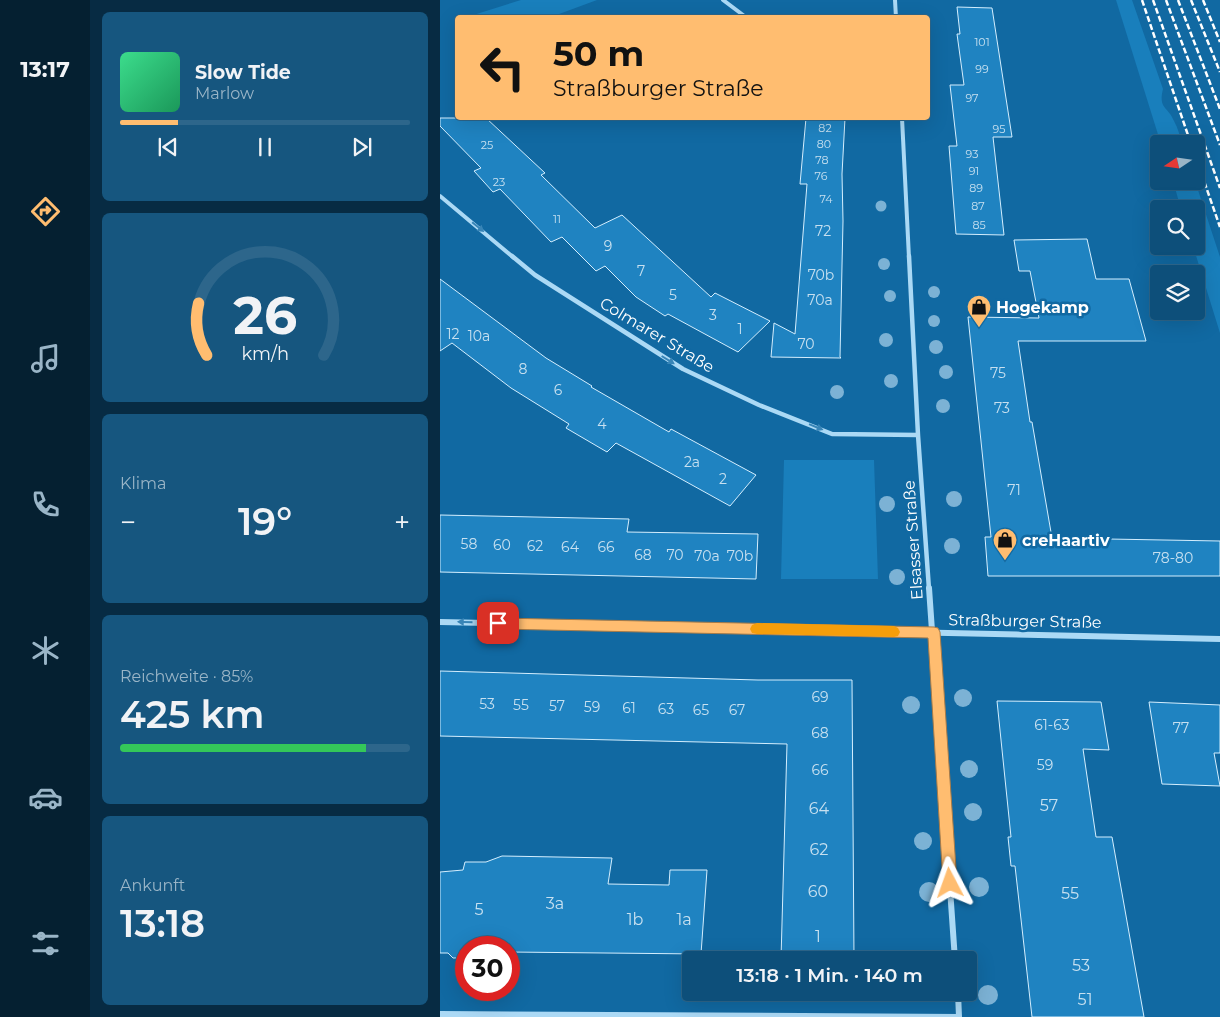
<!DOCTYPE html>
<html lang="de">
<meta charset="utf-8">
<style>
:root{--surface:#0d4f7a;--page:#16567f;--text:#f1f3f6;--muted:#9ab5c7;--line:#2d668b;--accent:#ffbd70}
body{margin:0;font-family:Montserrat,sans-serif;background:var(--page);color:var(--text);height:100vh;display:flex;flex-direction:column;font-size:19px;white-space:nowrap}
*{box-sizing:border-box;margin:0}
p{font-size:16px;color:var(--muted)}
.icon{flex:none;width:28px;height:28px;fill:none;stroke:currentColor;stroke-width:2;stroke-linecap:round;stroke-linejoin:round}
.map{position:relative;flex:1;overflow:hidden}
.drawer{display:flex;flex-direction:column;gap:12px;padding:12px;background:#072b43;width:350px}
.drawer>*{flex:none}
.hud{position:absolute;left:15px;top:15px;width:475px;height:105px;border-radius:5px;box-shadow:0 5px 20px #0002,0 0 0 1px var(--line);background:#ffbd70;color:#111;overflow:hidden}
.needle{width:32px;rotate:257deg}
.buttons{position:absolute;left:710px;top:135px;display:grid;gap:10px}
.buttons a{display:grid;place-items:center;width:55px;height:55px;border-radius:5px;background:var(--surface);box-shadow:0 5px 20px #0002,0 0 0 1px var(--line);font-size:25px}
.speed{position:absolute;left:15px;top:936px;display:flex;gap:10px;font-size:25px;font-weight:700;text-align:center}
.speed>*{display:grid;place-content:center;width:65px;height:65px;border-radius:50%;background:var(--surface);box-shadow:0 5px 20px #0002,0 0 0 1px var(--line);line-height:1}
.speed .limit{border:8px solid #d22;background:#fff;color:#111}
.pin{position:absolute;display:grid;place-items:center;width:42px;height:42px;color:#fff;margin:-21px;border-radius:10px;box-shadow:0 2px 8px #0006}
.me{position:absolute;width:55px;margin:-28px;rotate:356deg;stroke-linejoin:round;filter:drop-shadow(0 0 4px #0008)}
.turn{display:flex;align-items:center;gap:18px;height:105px;padding:0 15px;font-size:22px}
.turn .icon{width:65px;height:65px;stroke-width:2.5}
.turn b{display:block;font-size:35px;line-height:42px}
.big{font-size:38px;font-weight:600;line-height:1.1}
.drawer .card{flex:1;display:flex;flex-direction:column;justify-content:center;gap:8px;min-width:0;padding:0 18px;border-radius:8px;background:var(--page)}
.drawer .dial{align-items:center;gap:0}
.dial svg{height:130px;overflow:visible;fill:none;stroke:var(--line);stroke-width:7;stroke-linecap:round;text-anchor:middle}
.dial text{fill:var(--text);stroke:none}
.song{display:flex;align-items:center;gap:15px}
.cover{width:60px;height:60px;border-radius:8px;background:linear-gradient(135deg,hsl(150 70% 55%),hsl(150 70% 35%))}
.played{height:5px;border-radius:2px;background:linear-gradient(90deg,var(--accent) 20%,var(--line) 20%)}
.keys{display:flex;justify-content:space-around;direction:ltr}
.heat{display:flex;justify-content:space-between;align-items:center;font-size:28px;direction:ltr}
.charge{height:8px;border-radius:4px;background:linear-gradient(90deg,#34c759 85%,var(--line) 0)}
.trip{position:absolute;left:242px;top:951px;width:295px;height:50px;border-radius:5px;background:var(--surface);box-shadow:0 5px 20px #0002,0 0 0 1px var(--line);font-weight:600;line-height:50px;text-align:center}
main{display:flex;flex:1;min-height:0}
.menu{display:flex;flex-direction:column;width:90px;justify-content:space-around;align-items:center;background:#052031;color:var(--muted)}
.menu .icon{width:35px;height:35px}
.menu .selected{color:var(--accent)}
.menu b{font-size:22px;color:var(--text)}
.map>svg:first-child{display:block}
.green{fill:#197fbc}
.building{fill:#1f83c1;stroke:#d4eefe}
.lines{fill:none;stroke-linecap:round;stroke-linejoin:round}
.minor-far2{stroke:#abd9f5;stroke-width:4}
.minor-far1{stroke:#abd9f5;stroke-width:4.5}
.minor{stroke:#abd9f5;stroke-width:6}
.rail{stroke:#fff;stroke-width:2.5;stroke-dasharray:6 2.5;stroke-linecap:butt}
.tree{fill:#7cb2d5}
.oneway{fill:#3885b7}
.route{fill:#ffbd70;stroke:#a67b49}
.slow{fill:#f59e0b}
.labels{text-anchor:middle;dominant-baseline:central;stroke-width:5;stroke-linejoin:round;paint-order:stroke}
.far-number-label{font-size:11px;fill:#c7e0f0}
.number-label{font-size:14px;fill:#c7e0f0}
.poi-label{font-size:16px;font-weight:bold;fill:#fff;stroke:#1169a2;text-anchor:start}
.street-label{font-size:16px;fill:#fff;stroke:#1169a2}
.near-number-label{font-size:16px;fill:#c7e0f0}
</style>
<main>
<nav class="menu">
<b>13:17</b>
<svg class="icon selected" aria-label="directions" viewBox="0 0 24 24"><path d="M12 3l9 9-9 9-9-9zM9 14v-3h6M13 9l2 2-2 2"/></svg>
<svg class="icon" aria-label="music" viewBox="0 0 24 24"><path d="M9 18V5l10-2v13"/><circle cx="6" cy="18" r="3"/><circle cx="16" cy="16" r="3"/></svg>
<svg class="icon" aria-label="phone" viewBox="0 0 24 24"><path d="M5 4h4l2 5-3 2q2 4 5 5l2-3 5 2v4C11 20 4 13 5 4z"/></svg>
<svg class="icon" aria-label="climate" viewBox="0 0 24 24"><path d="M12 3v18M4 7l16 10M4 17L20 7"/></svg>
<svg class="icon" aria-label="car" viewBox="0 0 24 24"><path d="M5 17H2v-5l4-1 3-4h7l3 4 3 1v5h-3M9 17h6M6 11h13"/><circle cx="7" cy="17" r="2"/><circle cx="17" cy="17" r="2"/></svg>
<svg class="icon" aria-label="filters" viewBox="0 0 24 24"><path d="M4 7h16M4 17h16"/><circle cx="9" cy="7" r="2"/><circle cx="15" cy="17" r="2"/></svg>
</nav>
<section class="drawer">
<div class="card">
<div class="song"><i class="cover"></i><div><b>Slow Tide</b><p>Marlow</p></div></div>
<div class="played"></div>
<div class="keys"><svg class="icon" aria-label="previous" viewBox="0 0 24 24"><path d="M18 5L8 12l10 7zM5 5v14"/></svg><svg class="icon" aria-label="pause" viewBox="0 0 24 24"><path d="M8 5v14M16 5v14"/></svg><svg class="icon" aria-label="next" viewBox="0 0 24 24"><path d="M6 5l10 7-10 7zM19 5v14"/></svg></div>
</div>
<div class="card dial"><svg viewBox="0 0 100 80">
<path d="M14 69A42 42 0 1 1 86 69"/>
<path d="M14 69A42 42 0 0 1 9 37" stroke="#ffbd70"/>
<text x="50" y="56" font-size="32" font-weight="700">26</text>
<text x="50" y="72" font-size="11">km/h</text>
</svg></div>
<div class="card"><p>Klima</p>
<div class="heat"><a>−</a><b class="big">19°</b><a>+</a></div>
</div>
<div class="card"><p>Reichweite · 85%</p><b class="big">425 km</b><div class="charge"></div></div>
<div class="card"><p>Ankunft</p><b class="big">13:18</b></div>
</section>
<div class="map">
<svg width="780" height="1017" viewBox="0 0 780 1017">
<rect width="100%" height="100%" fill="#1169a2"/>
<path class="green" d="M81 0H157L111 17H27Z
M676 0H692L723 89C718 109 728 106 734 121 738 128 740 136 742 144H721Z
M733 181H755L780 257V333L753 246H756V209H741Z
M344 460H434L438 579H341Z"/>
<path class="building" d="M517 7 552 8 572 137H553L564 235 516 234 509 146H517L510 85H524L517 34H520Z
M0 118H46L105 173 101 175 155 228 182 215 271 297 275 293 330 321 298 352 228 314 225 316 196 297 165 266 156 271 122 237 111 242 60 189 53 192 34 171 41 168 0 126Z
M366 118H405L402 174 403 221 400 357 401 358 331 357 334 323 355 334 367 184H360Z
M647 239 656 279H689L706 341H578L590 422H592L612 538 780 541V576H548L545 537H551L528 317 599 318 590 271H579L574 240Z
M0 279 106 358 152 386 151 387 229 432 231 429 316 475 290 506 176 443 167 452 126 428 129 424 71 388 12 343 0 351Z
M0 515 189 519 187 532 318 534 316 579 0 572Z
M0 671 318 680H412L414 959H341L347 744 0 736Z
M557 701 661 702 669 750 643 749 656 837H672L704 1017H592L575 866H571L568 837H571Z
M709 702 780 705V753H774L780 786 722 784Z
M62 856 172 858 168 884 229 885 230 870H267L261 954 69 952V948H26V956L23 958H13L8 953H0V872L23 870 25 862H46Z"/>
<g class="lines">
<path class="minor-far2" d="M283 0 307 18
M455 0 456 18
M462 118 469 258
M0 196 74 258"/>
<path class="minor-far1" d="M72 256 95 275 243 369 319 405 392 434 478 435
M469 256 478 435 489 589"/>
<path class="minor" d="M489 588 515 960
M0 622 780 639
M0 1014 519 1017 518 992"/>
<path class="rail" d="M702 0 751 144
M713 0 780 188
M726 0 780 145
M738 0 780 109
M751 0 780 72
M763 0 780 42
M756 158 780 227"/>
</g>
<g class="tree">
<circle cx="441" cy="206" r="5.5"/>
<circle cx="444" cy="264" r="6"/>
<circle cx="494" cy="292" r="6"/>
<circle cx="450" cy="296" r="6"/>
<circle cx="494" cy="321" r="6"/>
<circle cx="446" cy="340" r="7"/>
<circle cx="496" cy="347" r="7"/>
<circle cx="506" cy="372" r="7"/>
<circle cx="451" cy="381" r="7"/>
<circle cx="397" cy="392" r="7"/>
<circle cx="503" cy="406" r="7"/>
<circle cx="514" cy="499" r="8"/>
<circle cx="447" cy="504" r="8"/>
<circle cx="512" cy="546" r="8"/>
<circle cx="457" cy="577" r="8"/>
<circle cx="523" cy="698" r="9"/>
<circle cx="471" cy="705" r="9"/>
<circle cx="529" cy="769" r="9"/>
<circle cx="533" cy="812" r="9"/>
<circle cx="483" cy="841" r="9"/>
<circle cx="539" cy="887" r="10"/>
<circle cx="489" cy="892" r="10"/>
<circle cx="548" cy="995" r="10"/>
</g>
<defs><path id="oneway-solid" d="M-6-.8H1V-3.2L6.5 0L1 3.2V.8H-6Z" transform="scale(1.25)"/></defs>
<g class="oneway">
<use href="#oneway-solid" transform="translate(38 227) rotate(39)"/>
<use href="#oneway-solid" transform="translate(228 360) rotate(32)"/>
<use href="#oneway-solid" transform="translate(376 427) rotate(22)"/>
<use href="#oneway-solid" transform="translate(25 622) rotate(-179)"/>
</g>
<path class="route" d="M58 618 494 627 498 628 500 632 517 883 515 888 510 890 505 888 503 883 488 638 58 629 54 627 52 623 54 619Z"/>
<path class="slow" d="M317 623 454 626 458 628 460 632 458 636 454 637 317 634 312 633 310 629 312 625Z"/>
<defs>
<symbol id="shop-pin" viewBox="-11 -11 22 30"><path d="M0 17L-7.5 6A9.5 9.5 0 1 1 7.5 6Z" fill="#ffbd70" stroke="#1169a2"/><path d="M-5-2.5h2.3a2.7 3.5 0 0 1 5.4 0H5L5.5 6h-11ZM-1.5-2.5h3a1.5 2.3 0 0 0-3 0Z" fill="#111"/></symbol>
</defs>
<g fill-rule="evenodd">
<use href="#shop-pin" x="525" y="293" width="28" height="38"/>
<use href="#shop-pin" x="551" y="526" width="28" height="38"/>
</g>
<g class="labels">
<g class="far-number-label">
<text x="542" y="42">101</text>
<text x="542" y="69">99</text>
<text x="532" y="98">97</text>
<text x="385" y="128">82</text>
<text x="559" y="129">95</text>
<text x="384" y="144">80</text>
<text x="47" y="145">25</text>
<text x="532" y="154">93</text>
<text x="382" y="160">78</text>
<text x="534" y="171">91</text>
<text x="381" y="176">76</text>
<text x="59" y="182">23</text>
<text x="536" y="188">89</text>
<text x="386" y="199">74</text>
<text x="538" y="206">87</text>
<text x="117" y="219">11</text>
<text x="539" y="225">85</text>
</g>
<g class="number-label">
<text x="383" y="231">72</text>
<text x="168" y="246">9</text>
<text x="201" y="271">7</text>
<text x="381" y="275">70b</text>
<text x="233" y="295">5</text>
<text x="380" y="300">70a</text>
<text x="273" y="315">3</text>
<text x="300" y="329">1</text>
<text x="13" y="334">12</text>
<text x="39" y="336">10a</text>
<text x="366" y="344">70</text>
<text x="83" y="369">8</text>
<text x="558" y="373">75</text>
<text x="118" y="390">6</text>
<text x="562" y="408">73</text>
<text x="162" y="424">4</text>
<text x="252" y="462">2a</text>
<text x="283" y="479">2</text>
<text x="574" y="490">71</text>
<text x="29" y="544">58</text>
<text x="62" y="545">60</text>
<text x="95" y="546">62</text>
<text x="130" y="547">64</text>
<text x="166" y="547">66</text>
<text x="203" y="555">68</text>
<text x="235" y="555">70</text>
<text x="267" y="556">70a</text>
<text x="300" y="556">70b</text>
<text x="733" y="558">78-80</text>
<text x="380" y="697">69</text>
<text x="47" y="704">53</text>
<text x="81" y="705">55</text>
<text x="117" y="706">57</text>
<text x="152" y="707">59</text>
<text x="189" y="708">61</text>
<text x="226" y="709">63</text>
<text x="261" y="710">65</text>
<text x="297" y="710">67</text>
<text x="612" y="725">61-63</text>
<text x="741" y="728">77</text>
<text x="380" y="733">68</text>
<text x="605" y="765">59</text>
<text x="380" y="770">66</text>
</g>
<g class="poi-label">
<text x="556" y="307">Hogekamp</text>
<text x="582" y="540">creHaartiv</text>
</g>
<g class="street-label">
<text transform="translate(217 335) rotate(31)">Colmarer Straße</text>
<text transform="translate(473 540) rotate(-94)">Elsasser Straße</text>
<text transform="translate(585 621) rotate(1)">Straßburger Straße</text>
</g>
<g class="near-number-label">
<text x="609" y="805">57</text>
<text x="379" y="808">64</text>
<text x="379" y="849">62</text>
<text x="378" y="891">60</text>
<text x="630" y="893">55</text>
<text x="115" y="903">3a</text>
<text x="39" y="909">5</text>
<text x="195" y="919">1b</text>
<text x="244" y="919">1a</text>
<text x="378" y="936">1</text>
<text x="641" y="965">53</text>
<text x="645" y="999">51</text>
</g>
</g>
</svg>
<div class="buttons">
<a><svg class="needle" viewBox="-14 -14 28 28"><path d="M0-13l5 13h-10z" fill="#e53935"/><path d="M0 13l5-13h-10z" fill="#9ab5c7"/></svg></a>
<a><svg class="icon" aria-label="search" viewBox="0 0 24 24"><circle cx="10" cy="10" r="6"/><path d="M15 15l6 6"/></svg></a>
<a><svg class="icon" aria-label="layers" viewBox="0 0 24 24"><path d="M12 4l9 5-9 5-9-5zM3 14l9 5 9-5"/></svg></a>
</div>
<div class="speed"><div class="limit">30</div></div>
<div class="pin" style="left:58px;top:623px;background:#d93025"><svg class="icon" aria-label="arrive" viewBox="0 0 24 24"><path d="M6 21V4h12l-3 4 3 4H6"/></svg></div>
<svg class="me" style="left:510px;top:883px" viewBox="-20 -20 40 40"><path d="M0-17L14 15 0 8-14 15z" fill="#ffbd70" stroke="#fff" stroke-width="4"/></svg>
<div class="trip">13:18 · 1 Min. · 140 m</div>
<div class="hud">
<div class="turn"><svg class="icon" aria-label="left" viewBox="0 0 24 24"><path d="M17 20v-9H6M10 6l-5 5 5 5"/></svg><div><b>50 m</b>Straßburger Straße</div></div>
</div>
</div>
</main>
